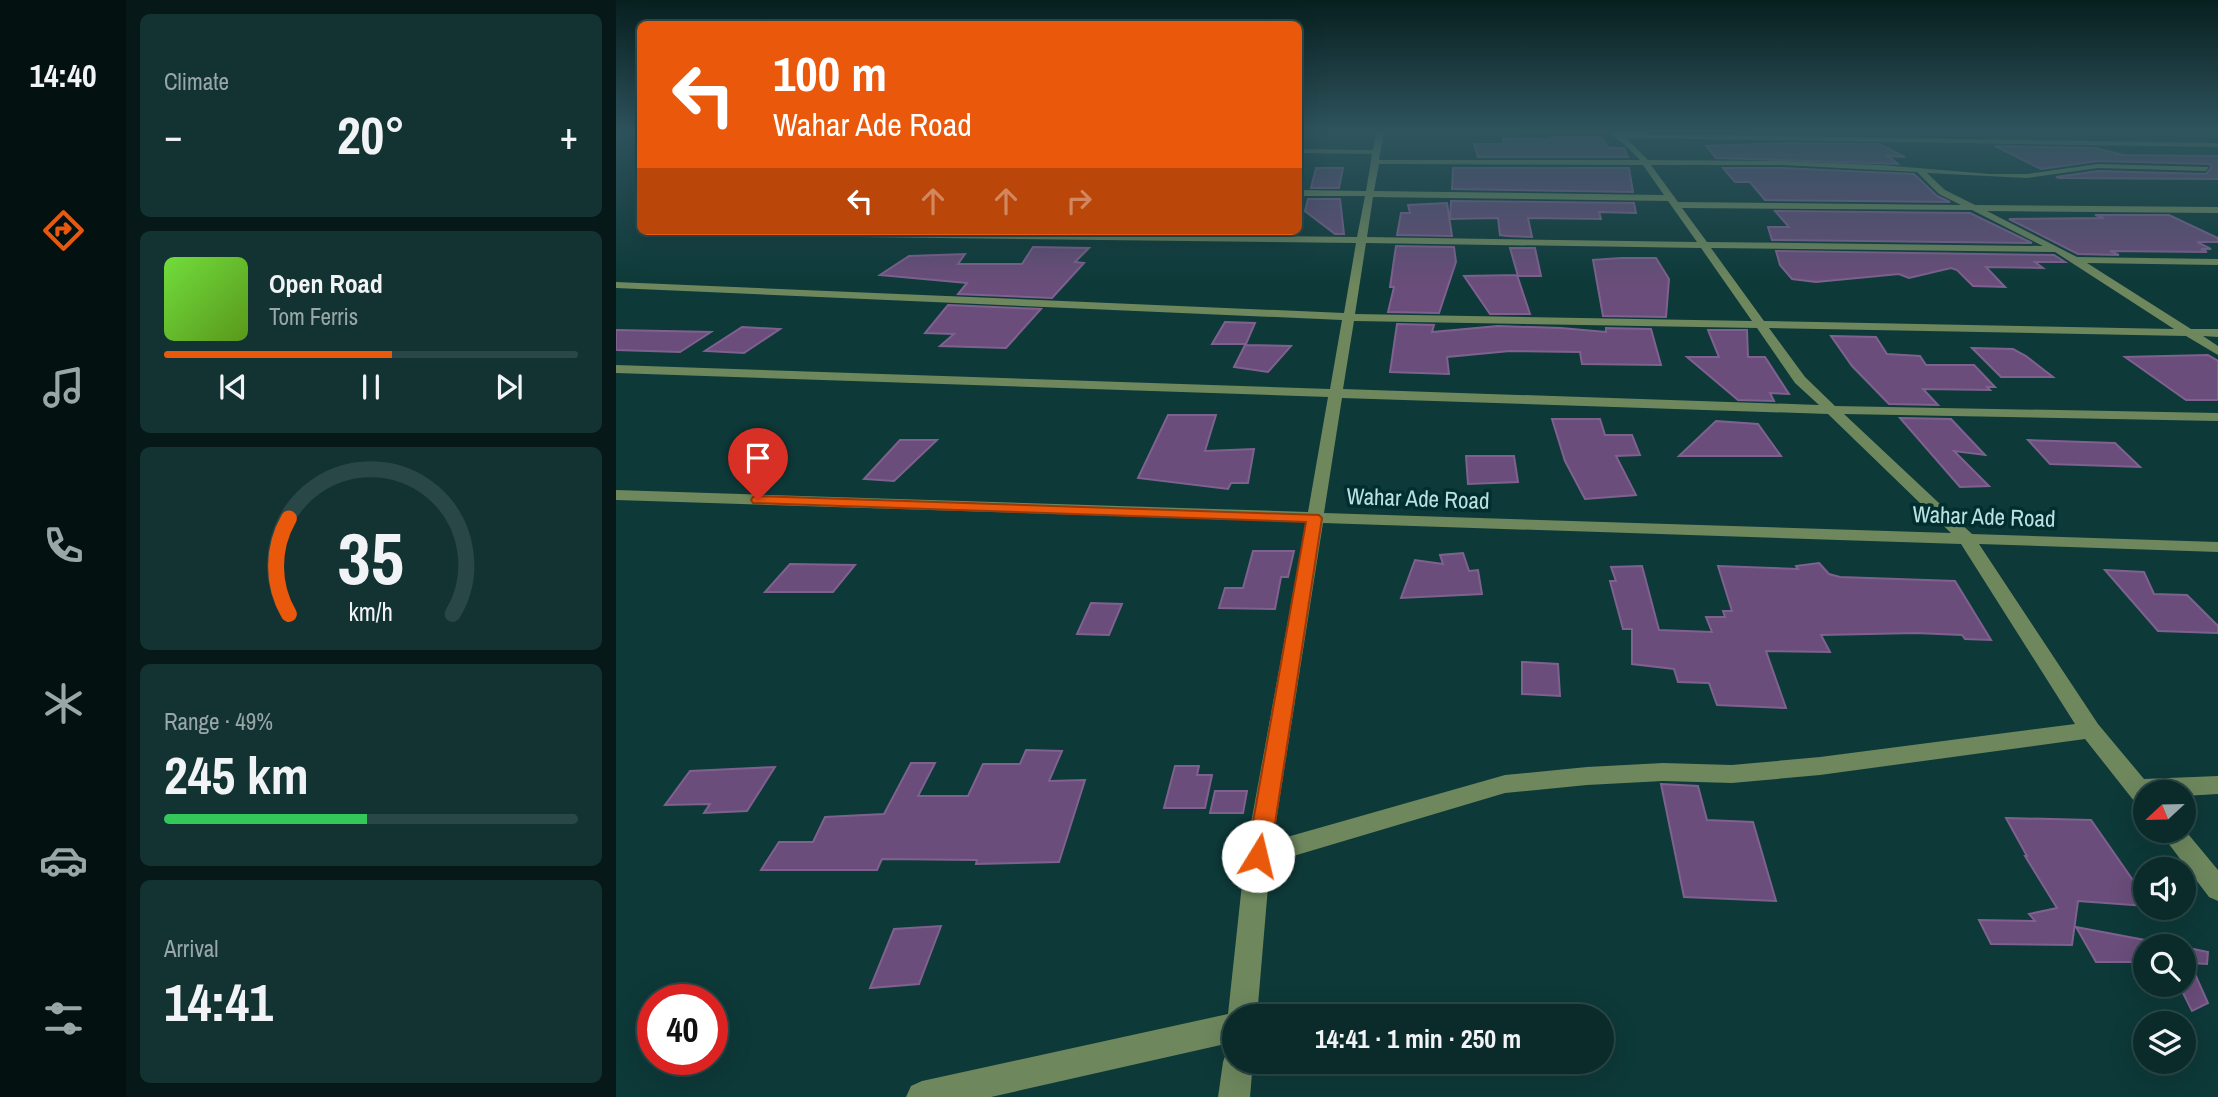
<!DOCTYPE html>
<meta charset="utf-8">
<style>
:root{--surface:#0a2b2a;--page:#133332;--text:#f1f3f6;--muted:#99a7a8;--line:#2a4747;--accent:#ea580c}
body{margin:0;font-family:"Archivo Narrow",sans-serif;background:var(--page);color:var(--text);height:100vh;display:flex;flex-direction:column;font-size:26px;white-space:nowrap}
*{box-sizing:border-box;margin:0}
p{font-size:23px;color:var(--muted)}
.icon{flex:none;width:38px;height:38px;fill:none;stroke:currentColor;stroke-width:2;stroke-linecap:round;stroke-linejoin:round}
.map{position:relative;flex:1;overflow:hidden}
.side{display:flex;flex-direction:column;gap:14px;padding:14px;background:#061817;width:490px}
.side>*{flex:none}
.guide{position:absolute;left:21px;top:21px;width:665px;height:214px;border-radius:10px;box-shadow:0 7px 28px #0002,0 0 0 2px var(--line);background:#ea580c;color:#fff;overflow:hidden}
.needle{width:46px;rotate:248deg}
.tools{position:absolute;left:1517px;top:780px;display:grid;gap:14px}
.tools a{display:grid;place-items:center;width:63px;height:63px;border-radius:50%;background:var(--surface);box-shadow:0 7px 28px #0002,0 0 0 2px var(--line);font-size:35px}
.speed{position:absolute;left:21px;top:984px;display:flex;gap:14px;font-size:35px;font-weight:700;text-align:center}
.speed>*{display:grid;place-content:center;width:91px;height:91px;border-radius:50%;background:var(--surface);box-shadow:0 7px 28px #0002,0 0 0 2px var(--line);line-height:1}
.speed .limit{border:10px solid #d22;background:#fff;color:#111}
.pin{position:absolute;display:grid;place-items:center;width:60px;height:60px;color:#fff;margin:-72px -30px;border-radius:50% 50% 50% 0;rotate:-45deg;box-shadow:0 0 7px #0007}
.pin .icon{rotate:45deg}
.me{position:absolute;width:77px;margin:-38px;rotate:9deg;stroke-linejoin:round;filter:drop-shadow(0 0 5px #0008)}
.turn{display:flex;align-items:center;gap:24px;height:147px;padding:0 21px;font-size:32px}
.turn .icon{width:91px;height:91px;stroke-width:2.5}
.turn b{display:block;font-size:49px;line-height:60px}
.lanes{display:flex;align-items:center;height:66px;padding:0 21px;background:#0003;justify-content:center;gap:35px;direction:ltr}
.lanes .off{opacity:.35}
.big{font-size:52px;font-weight:700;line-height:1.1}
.side .widget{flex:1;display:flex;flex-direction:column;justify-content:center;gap:10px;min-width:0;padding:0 24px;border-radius:10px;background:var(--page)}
.side .dial{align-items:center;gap:0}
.dial svg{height:182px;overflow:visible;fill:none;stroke:var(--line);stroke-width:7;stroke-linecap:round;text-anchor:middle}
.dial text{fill:var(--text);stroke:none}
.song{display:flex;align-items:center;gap:21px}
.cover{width:84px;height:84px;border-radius:10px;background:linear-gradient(135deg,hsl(100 70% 55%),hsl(90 70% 35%))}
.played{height:7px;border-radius:4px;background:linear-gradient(90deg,var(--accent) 55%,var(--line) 55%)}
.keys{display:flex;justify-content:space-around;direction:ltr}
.heat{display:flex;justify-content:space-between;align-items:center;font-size:38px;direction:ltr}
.charge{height:10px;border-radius:5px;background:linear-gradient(90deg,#34c759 49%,var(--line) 0)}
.trip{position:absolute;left:606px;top:1004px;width:392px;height:70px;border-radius:35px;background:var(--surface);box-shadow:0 7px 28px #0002,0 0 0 2px var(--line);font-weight:700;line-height:70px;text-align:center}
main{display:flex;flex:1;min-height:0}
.dock{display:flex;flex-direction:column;width:126px;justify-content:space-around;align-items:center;background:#041111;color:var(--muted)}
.dock .icon{width:49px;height:49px}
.dock .current{color:var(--accent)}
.dock b{font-size:32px;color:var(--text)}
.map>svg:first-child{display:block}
.building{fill:#6a4d7a;stroke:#7f618f;stroke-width:2}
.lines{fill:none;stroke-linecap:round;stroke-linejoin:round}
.minor{fill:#6e875d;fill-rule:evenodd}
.route{fill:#ea580c;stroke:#983908;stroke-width:2}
.labels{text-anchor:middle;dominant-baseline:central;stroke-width:7;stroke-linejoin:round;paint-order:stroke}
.street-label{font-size:23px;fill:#bce1e0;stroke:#012e2e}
</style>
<main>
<nav class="dock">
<b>14:40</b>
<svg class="icon current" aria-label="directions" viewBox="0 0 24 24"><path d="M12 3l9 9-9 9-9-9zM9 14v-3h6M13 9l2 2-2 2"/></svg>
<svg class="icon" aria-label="music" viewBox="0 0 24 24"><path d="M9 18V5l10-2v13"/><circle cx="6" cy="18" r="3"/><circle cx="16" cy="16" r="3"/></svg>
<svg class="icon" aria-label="phone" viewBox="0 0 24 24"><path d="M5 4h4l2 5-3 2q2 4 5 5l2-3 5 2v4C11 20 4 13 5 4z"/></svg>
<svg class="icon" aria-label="climate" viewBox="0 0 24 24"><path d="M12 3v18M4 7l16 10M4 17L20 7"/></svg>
<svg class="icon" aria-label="car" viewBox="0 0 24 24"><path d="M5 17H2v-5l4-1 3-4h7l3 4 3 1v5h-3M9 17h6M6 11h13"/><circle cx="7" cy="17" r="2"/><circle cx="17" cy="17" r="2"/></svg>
<svg class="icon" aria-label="filters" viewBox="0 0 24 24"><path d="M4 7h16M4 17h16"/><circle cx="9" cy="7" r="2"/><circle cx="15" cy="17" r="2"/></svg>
</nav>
<section class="side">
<div class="widget"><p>Climate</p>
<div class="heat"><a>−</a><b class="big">20°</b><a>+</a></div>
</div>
<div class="widget">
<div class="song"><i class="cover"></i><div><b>Open Road</b><p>Tom Ferris</p></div></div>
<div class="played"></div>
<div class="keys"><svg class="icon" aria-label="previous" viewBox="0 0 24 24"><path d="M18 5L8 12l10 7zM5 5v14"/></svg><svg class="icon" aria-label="pause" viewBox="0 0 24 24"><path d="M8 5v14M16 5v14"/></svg><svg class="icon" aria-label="next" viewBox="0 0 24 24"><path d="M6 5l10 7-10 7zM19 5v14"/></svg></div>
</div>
<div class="widget dial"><svg viewBox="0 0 100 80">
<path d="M14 69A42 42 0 1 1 86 69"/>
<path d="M14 69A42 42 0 0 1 14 27" stroke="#ea580c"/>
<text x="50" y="56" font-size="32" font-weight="700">35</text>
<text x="50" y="72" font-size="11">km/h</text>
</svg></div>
<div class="widget"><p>Range · 49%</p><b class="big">245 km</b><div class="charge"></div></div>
<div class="widget"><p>Arrival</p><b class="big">14:41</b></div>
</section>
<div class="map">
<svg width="1602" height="1097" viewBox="0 0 1602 1097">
<rect width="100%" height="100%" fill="#0d3938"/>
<path class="building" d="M935 137H985L993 148H1008L1012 157H862L858 144H887V138L936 139Z
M1174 143 1263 144 1289 157 1272 156 1282 164 1100 158 1090 146Z
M1379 146 1479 148 1507 155 1602 156V179L1443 178 1440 177 1482 171 1590 174 1596 167 1593 164 1482 161 1425 169Z
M700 168H727L723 188H695Z
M837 168H1013L1017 192 836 189Z
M1107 168H1166L1298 174 1321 196 1334 202 1149 200 1134 182H1119Z
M692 199H724L728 234H719L689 211Z
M835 201 1018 203 1020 213 983 212 985 219 912 218 916 237 891 236 884 235 882 218 834 219Z
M831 203 836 236 781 235 785 213H794L792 205Z
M1159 211 1354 213 1416 243 1156 240 1152 227H1173Z
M1479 215H1553L1602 238V242H1581L1595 249H1585L1591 252 1494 251 1503 255 1462 254 1393 219 1488 218Z
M780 246 838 247 840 262 823 313 772 312 778 287H774Z
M417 247 473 248 459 262 468 263 436 298 342 294 351 283 264 275 293 256 349 254 342 264H406Z
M894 248H919L925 276H902Z
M1160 251 1438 255 1449 262H1419L1427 268 1370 267 1389 287 1357 286 1341 270 1335 268 1293 278 1283 274 1200 282 1176 279 1164 265Z
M1005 258H1040L1053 279 1050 317 987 316 977 260Z
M901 275 914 314H874L848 276Z
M332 305 425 309 390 348 324 346 338 334 309 333Z
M609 322 639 323 630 344H596Z
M781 324 818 325 816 332 882 326 945 328 990 332V328L1035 329 1045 365 966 364 964 352 894 351 831 357 833 374 774 372Z
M126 327 164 329 128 353 89 351Z
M0 330 95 332 64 352 0 350Z
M1092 330H1131L1132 357H1149L1173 394 1154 393 1158 401 1122 400 1071 357H1103Z
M1215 336 1260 337 1271 354 1304 356 1310 365H1358L1379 387H1371L1374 390 1307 389 1322 405 1273 404 1236 366Z
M629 345 675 346 652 372 618 367Z
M1356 348 1397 349 1410 356 1437 377H1385Z
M1592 355 1602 361V400H1570L1509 357Z
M552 415H600L589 451 638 449 632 483H615L612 489 522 478Z
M1284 418 1335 419 1369 455 1338 451 1373 486 1344 487Z
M936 419H984L989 435H1016L1024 455 1000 456 1020 495 969 499 949 461Z
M1100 421 1142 424 1165 456H1063Z
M284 440H321L278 481 248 479Z
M1412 440 1499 443 1524 467 1434 464Z
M850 456H898L902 482 852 484Z
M637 551H678L672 577H665L659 609 603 608 609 588H627Z
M847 553 853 571 862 570 866 594 785 598 799 560 827 564 824 555Z
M1203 563 1213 574 1224 577 1339 581 1375 640 1349 639 1346 635 1300 633 1205 635 1214 652 1150 651 1170 708 1101 705 1093 683 1062 682 1058 669 1016 664V629H1007L994 581H1000L995 567 1026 566 1043 630 1096 632 1090 617H1109L1107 611H1116L1102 566 1182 569 1180 566Z
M174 564 239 565 217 592H149Z
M1489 570 1528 572 1538 594 1571 595 1602 626V633L1542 631Z
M475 603 506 604 493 635 461 634Z
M906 662 942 664 944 696 906 694Z
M410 750 446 751 433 781 469 780 443 862 360 864 361 860 266 859 261 870H145L163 842H197L209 817 268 814 295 763H319L302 796H352L367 764H404Z
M559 766H583L581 775H596L589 808H548Z
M159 767 131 811 88 813 94 804 49 805 74 771Z
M1045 784 1082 786 1091 820 1137 822 1160 901 1068 897Z
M599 791H631L627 813H594Z
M1390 818 1475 820 1530 899V906L1462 901 1456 945 1375 944 1363 920 1419 921 1413 914 1441 908 1409 856H1411Z
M325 926 303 984 254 988 278 929Z
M1460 927 1561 946 1566 947H1530V962H1480Z
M1568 947 1592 952 1591 964 1574 963 1592 1003 1576 1011 1563 985H1568Z"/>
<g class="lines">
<path class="minor" d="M760 132H768L763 160H1024L1008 144 994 134H907L904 132 1602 143V147L1010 138 1032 160 1166 161 1266 165 1374 174H1411L1482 164 1593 167 1590 171 1482 168 1411 178 1311 173 1329 190 1359 205 1602 207V213L1371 211 1461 257 1602 259V265L1471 263 1575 329H1602V337L1587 336 1602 346V355L1570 336 1153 328 1189 377 1219 406 1602 413V421L1228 414 1356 534 1602 542V552L1363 544 1482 724 1528 779 1602 776V794L1568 796V793H1530V809L1522 806 1469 739 1204 775 1116 783 1047 781 971 785 889 793 654 863 641 1017H618V1042L375 1097H290L295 1086 306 1081 612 1014 629 856 690 522 0 500V490L692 512 712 397 0 373V365L714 389 726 320 0 288V282L728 313 740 243 76 235 71 232 228 231 741 237 749 196H682V190L750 191 756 154 682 153V149L757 150ZM763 164 1027 165 1048 195 758 191ZM1035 165H1166L1301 172 1323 194 1345 205 1062 202ZM757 197 1052 201 1081 242 751 237ZM1066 208 1356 210 1427 246 1091 242ZM750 243 1085 248 1136 321 739 314ZM1095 248 1439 252 1558 329 1148 321ZM738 321 1141 328 1179 383 1203 405 727 389ZM726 398 1212 414 1335 533 708 513ZM707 523 1345 544 1459 724 1204 757 1116 765 1047 763 971 767 889 775 657 841Z
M1568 829 1602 870V901L1593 897 1543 831H1568Z
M618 1049V1062H637L634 1097H602L607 1062 611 1051Z"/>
</g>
<linearGradient id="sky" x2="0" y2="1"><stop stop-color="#071f1f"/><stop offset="0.46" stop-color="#2f545e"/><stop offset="1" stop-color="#2f545e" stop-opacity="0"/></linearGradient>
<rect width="1602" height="285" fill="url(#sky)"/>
<path class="route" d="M142 496 703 515 706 518 654 856 650 863 642 866 634 863 631 856 690 522 137 503 135 500 137 497Z"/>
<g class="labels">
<g class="street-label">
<text transform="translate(802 498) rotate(2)">Wahar Ade Road</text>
<text transform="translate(1368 516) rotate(2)">Wahar Ade Road</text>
</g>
</g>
</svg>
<div class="tools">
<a><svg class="needle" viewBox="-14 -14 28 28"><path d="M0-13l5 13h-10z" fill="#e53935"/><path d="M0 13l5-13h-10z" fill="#99a7a8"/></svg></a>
<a><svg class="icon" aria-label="sound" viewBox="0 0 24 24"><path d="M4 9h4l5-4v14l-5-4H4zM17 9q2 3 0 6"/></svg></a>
<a><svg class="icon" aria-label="search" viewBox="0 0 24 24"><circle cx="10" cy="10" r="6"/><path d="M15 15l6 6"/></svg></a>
<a><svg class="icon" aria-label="layers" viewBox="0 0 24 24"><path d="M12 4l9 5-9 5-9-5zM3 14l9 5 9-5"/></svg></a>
</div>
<div class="speed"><div class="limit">40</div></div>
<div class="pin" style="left:142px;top:500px;background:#d93025"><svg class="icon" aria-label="arrive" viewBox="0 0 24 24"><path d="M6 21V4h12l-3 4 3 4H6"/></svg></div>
<svg class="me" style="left:642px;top:856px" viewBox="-20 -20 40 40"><circle r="19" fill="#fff"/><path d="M0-13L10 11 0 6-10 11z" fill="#ea580c"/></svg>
<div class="trip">14:41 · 1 min · 250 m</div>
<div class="guide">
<div class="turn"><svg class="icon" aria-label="left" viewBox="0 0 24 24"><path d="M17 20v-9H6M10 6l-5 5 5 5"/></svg><div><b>100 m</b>Wahar Ade Road</div></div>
<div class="lanes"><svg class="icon" aria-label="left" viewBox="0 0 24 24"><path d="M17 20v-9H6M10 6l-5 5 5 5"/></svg><svg class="icon off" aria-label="ahead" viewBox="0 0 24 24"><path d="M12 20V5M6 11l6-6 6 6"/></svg><svg class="icon off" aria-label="ahead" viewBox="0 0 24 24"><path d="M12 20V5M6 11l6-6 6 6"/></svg><svg class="icon off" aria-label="right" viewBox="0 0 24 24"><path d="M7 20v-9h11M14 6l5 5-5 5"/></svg></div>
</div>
</div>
</main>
